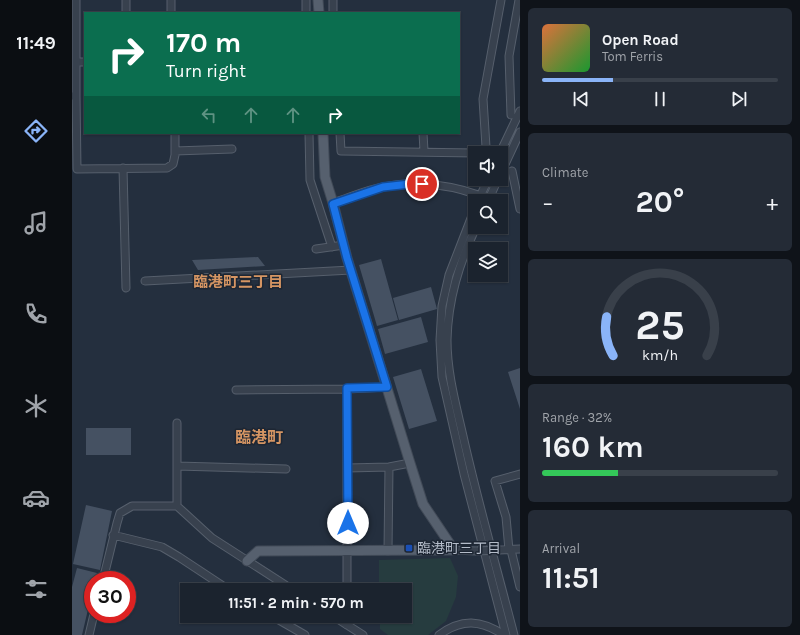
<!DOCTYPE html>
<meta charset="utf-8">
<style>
:root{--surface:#1b232e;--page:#242b36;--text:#f1f3f6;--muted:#a0a4aa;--line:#39404a;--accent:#8ab4f8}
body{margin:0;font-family:Karla,"Noto Sans JP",sans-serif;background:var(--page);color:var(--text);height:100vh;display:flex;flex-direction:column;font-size:15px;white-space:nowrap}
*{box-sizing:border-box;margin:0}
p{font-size:13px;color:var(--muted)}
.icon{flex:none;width:22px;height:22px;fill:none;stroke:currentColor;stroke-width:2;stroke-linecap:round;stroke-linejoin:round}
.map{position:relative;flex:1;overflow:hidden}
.side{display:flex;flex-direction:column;gap:8px;padding:8px;background:#0f1319;width:280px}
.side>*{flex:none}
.top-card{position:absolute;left:12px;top:12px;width:376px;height:122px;border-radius:0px;box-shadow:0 1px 3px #0004,0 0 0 1px var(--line);background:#0b6e4f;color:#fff;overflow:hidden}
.buttons{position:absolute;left:396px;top:146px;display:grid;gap:8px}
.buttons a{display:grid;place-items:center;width:40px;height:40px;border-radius:0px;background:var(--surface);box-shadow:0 1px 3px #0004,0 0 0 1px var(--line);font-size:20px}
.speed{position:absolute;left:12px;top:571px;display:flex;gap:8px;font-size:20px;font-weight:700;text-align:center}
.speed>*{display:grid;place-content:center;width:52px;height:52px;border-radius:50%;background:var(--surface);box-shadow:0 1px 3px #0004,0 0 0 1px var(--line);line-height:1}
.speed .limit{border:6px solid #d22;background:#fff;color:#111}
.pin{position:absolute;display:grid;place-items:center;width:34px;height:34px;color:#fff;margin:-17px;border:2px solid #fff;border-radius:50%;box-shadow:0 1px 4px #0007}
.me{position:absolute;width:44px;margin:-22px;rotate:0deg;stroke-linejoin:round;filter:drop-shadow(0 0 3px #0008)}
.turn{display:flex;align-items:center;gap:14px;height:84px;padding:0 16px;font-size:18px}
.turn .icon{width:52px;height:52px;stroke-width:2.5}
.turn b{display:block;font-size:28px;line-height:34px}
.lanes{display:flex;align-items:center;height:38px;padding:0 16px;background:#0003;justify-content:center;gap:20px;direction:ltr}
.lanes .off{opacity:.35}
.big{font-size:30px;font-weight:700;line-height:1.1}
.side .card{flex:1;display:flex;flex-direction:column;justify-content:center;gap:6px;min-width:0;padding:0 14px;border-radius:6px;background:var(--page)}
.side .dial{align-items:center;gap:0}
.dial svg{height:104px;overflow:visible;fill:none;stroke:var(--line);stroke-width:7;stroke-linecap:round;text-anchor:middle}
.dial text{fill:var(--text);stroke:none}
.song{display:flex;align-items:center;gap:12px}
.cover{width:48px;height:48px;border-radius:6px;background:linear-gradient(135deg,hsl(20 70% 55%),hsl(130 70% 35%))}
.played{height:4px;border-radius:2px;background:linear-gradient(90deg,var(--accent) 30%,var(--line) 30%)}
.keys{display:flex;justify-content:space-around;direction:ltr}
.heat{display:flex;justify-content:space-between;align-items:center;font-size:22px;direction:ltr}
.charge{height:6px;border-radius:3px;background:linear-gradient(90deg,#34c759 32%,var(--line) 0)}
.trip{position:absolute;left:108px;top:583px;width:232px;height:40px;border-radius:0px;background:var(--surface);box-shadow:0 1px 3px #0004,0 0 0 1px var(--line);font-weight:700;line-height:40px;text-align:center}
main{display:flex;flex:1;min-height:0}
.menu{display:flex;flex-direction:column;width:72px;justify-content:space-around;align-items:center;background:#0b0e12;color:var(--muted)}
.menu .icon{width:28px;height:28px}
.menu .selected{color:var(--accent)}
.menu b{font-size:18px;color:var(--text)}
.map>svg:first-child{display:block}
.green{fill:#263c3f}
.building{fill:#455162}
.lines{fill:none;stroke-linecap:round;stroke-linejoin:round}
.minor-casing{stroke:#565f6c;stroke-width:9}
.major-casing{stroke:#414a57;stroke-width:11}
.minor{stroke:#38414e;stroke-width:7}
.major{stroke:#56606e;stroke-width:9}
.minor-bridge-casing{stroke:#565f6c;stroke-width:9;stroke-linecap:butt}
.minor-bridge{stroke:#38414e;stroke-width:7}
.route-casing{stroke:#114b97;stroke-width:10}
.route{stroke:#1a73e8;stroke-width:7}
.transit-dot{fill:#1a4fb4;stroke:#1d2633;stroke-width:1.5}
.labels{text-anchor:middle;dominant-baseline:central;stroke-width:3;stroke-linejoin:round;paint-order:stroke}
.poi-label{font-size:14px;fill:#b4bcc9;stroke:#1d2633;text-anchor:start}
.neighbourhood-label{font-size:15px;font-weight:bold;fill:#d59563;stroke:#1d2633}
.quarter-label{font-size:16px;font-weight:bold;fill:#d59563;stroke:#1d2633}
</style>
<main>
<nav class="menu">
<b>11:49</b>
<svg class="icon selected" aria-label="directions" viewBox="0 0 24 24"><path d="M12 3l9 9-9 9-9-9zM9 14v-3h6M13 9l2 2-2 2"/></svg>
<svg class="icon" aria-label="music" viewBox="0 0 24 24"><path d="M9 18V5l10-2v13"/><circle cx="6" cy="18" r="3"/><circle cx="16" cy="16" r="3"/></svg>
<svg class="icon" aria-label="phone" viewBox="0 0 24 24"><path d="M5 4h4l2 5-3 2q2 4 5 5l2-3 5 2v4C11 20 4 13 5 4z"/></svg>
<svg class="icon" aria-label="climate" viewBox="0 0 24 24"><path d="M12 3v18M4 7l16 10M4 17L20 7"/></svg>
<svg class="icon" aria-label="car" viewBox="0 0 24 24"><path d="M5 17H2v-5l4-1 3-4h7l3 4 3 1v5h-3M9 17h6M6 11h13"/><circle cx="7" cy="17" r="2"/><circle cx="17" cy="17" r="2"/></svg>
<svg class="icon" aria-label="filters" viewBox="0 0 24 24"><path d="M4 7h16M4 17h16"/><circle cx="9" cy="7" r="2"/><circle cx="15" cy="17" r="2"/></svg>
</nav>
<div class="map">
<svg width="448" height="635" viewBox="0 0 448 635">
<rect width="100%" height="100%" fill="#242f3e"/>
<path class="green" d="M378 558 386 576 384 597 374 621 356 635H316L308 629V616H333V590H307V560Z"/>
<path class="building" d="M186 257 193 266 126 270 120 260Z
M309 259 326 320 305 326 287 265Z
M359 287 365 309 327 320 321 298Z
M349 317 356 342 313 354 306 329Z
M448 368V409L436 372Z
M349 369 365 421 337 429 321 377Z
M14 428H59V455H14Z
M14 505 40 511 28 570 1 564Z
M5 568 25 573 23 580H21V588L10 635H0V587Z"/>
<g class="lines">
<defs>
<path id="minor" d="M4 0V96
M54 0V13
M99 0V13
M234 0V13
M261 0V13
M4 62H13
M0 96H4L5 169 95 168 101 164 103 155V133
M439 115 437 56 447 0
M237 133 238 180 260 247
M268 133 269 151 404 153
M351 133 352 151
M103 151 160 149
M403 153 414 147 411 99 429 0
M428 153 448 111
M51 168 54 288
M440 171 448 209
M429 173 448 132
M406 201 416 179
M416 201 426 179
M261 203C277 198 294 190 311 187 346 180 384 185 416 199
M403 208 377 275 370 306 368 340 370 377 392 474 434 635
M404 227C387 264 376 299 375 340 375 373 384 405 391 436 406 503 425 569 442 635
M244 249 272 245
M73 281 279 270
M275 389 315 387
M164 390 275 389V590
M105 423V506L140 538 221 590
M105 466 214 469
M275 468 317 467 338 463
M41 535 90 547 107 557 157 590
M382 550 405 551
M427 550 448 549
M437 550 434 517 423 481 448 474
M439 550 448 587
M316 551 317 467
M31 580 45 523 48 513 60 506H105
M200 616 233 635
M261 616 291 635
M275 625V616
M17 635 22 614
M367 635C390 618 409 620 432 635"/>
<path id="major" d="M246 0 247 13
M251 133 253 177 261 203 275 258 338 463 351 504 382 550
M175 561 186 551 382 550"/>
</defs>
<use href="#minor" class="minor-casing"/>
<use href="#major" class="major-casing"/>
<use href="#minor" class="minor"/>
<use href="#major" class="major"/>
<defs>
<path id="minor-bridge" d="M405 551 427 550"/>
</defs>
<use href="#minor-bridge" class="minor-bridge-casing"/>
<use href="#minor-bridge" class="minor-bridge"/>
</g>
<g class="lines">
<defs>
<path id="route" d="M276 523 275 388 315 387 275 258 261 204 311 187 338 184H350"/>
</defs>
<use href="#route" class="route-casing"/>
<use href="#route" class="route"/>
</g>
<rect class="transit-dot" x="333" y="544" width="8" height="8" rx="2"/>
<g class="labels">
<g class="poi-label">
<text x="345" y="548">臨港町三丁目</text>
</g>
<g class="neighbourhood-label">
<text x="166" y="282">臨港町三丁目</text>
</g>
<g class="quarter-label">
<text x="187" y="437">臨港町</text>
</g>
</g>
</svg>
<div class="buttons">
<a><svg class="icon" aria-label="sound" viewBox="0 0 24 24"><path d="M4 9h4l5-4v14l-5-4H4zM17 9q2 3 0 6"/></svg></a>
<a><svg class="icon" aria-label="search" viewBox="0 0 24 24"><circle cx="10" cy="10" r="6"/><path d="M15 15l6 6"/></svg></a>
<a><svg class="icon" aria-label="layers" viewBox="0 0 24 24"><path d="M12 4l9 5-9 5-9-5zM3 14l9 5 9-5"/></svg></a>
</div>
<div class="speed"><div class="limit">30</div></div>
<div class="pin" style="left:350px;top:184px;background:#d93025"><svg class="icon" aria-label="arrive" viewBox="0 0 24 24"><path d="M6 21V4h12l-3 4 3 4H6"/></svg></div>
<svg class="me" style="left:276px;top:523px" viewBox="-20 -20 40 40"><circle r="19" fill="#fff"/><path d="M0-13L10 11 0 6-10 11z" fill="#1a73e8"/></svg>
<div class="trip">11:51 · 2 min · 570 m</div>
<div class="top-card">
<div class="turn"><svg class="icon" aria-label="right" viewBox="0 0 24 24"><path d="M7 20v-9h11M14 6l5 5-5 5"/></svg><div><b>170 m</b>Turn right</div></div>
<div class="lanes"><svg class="icon off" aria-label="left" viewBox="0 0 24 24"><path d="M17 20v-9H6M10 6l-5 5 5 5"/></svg><svg class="icon off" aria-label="ahead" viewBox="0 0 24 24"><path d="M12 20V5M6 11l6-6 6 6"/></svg><svg class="icon off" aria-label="ahead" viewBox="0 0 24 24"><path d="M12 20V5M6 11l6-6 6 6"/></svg><svg class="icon" aria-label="right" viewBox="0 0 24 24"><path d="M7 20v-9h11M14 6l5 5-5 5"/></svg></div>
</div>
</div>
<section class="side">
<div class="card">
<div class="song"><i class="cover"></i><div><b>Open Road</b><p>Tom Ferris</p></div></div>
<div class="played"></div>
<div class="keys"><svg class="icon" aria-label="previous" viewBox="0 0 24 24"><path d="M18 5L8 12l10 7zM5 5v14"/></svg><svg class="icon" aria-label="pause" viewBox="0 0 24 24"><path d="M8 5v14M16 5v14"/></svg><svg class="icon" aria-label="next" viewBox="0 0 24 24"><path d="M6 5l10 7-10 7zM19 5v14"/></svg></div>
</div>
<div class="card"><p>Climate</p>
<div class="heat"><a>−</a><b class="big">20°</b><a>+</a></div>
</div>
<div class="card dial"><svg viewBox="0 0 100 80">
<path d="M14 69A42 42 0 1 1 86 69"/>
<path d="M14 69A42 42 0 0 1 9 39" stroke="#8ab4f8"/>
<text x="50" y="56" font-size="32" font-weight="700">25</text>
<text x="50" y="72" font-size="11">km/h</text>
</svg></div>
<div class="card"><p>Range · 32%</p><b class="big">160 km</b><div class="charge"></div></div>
<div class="card"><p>Arrival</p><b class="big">11:51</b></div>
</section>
</main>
